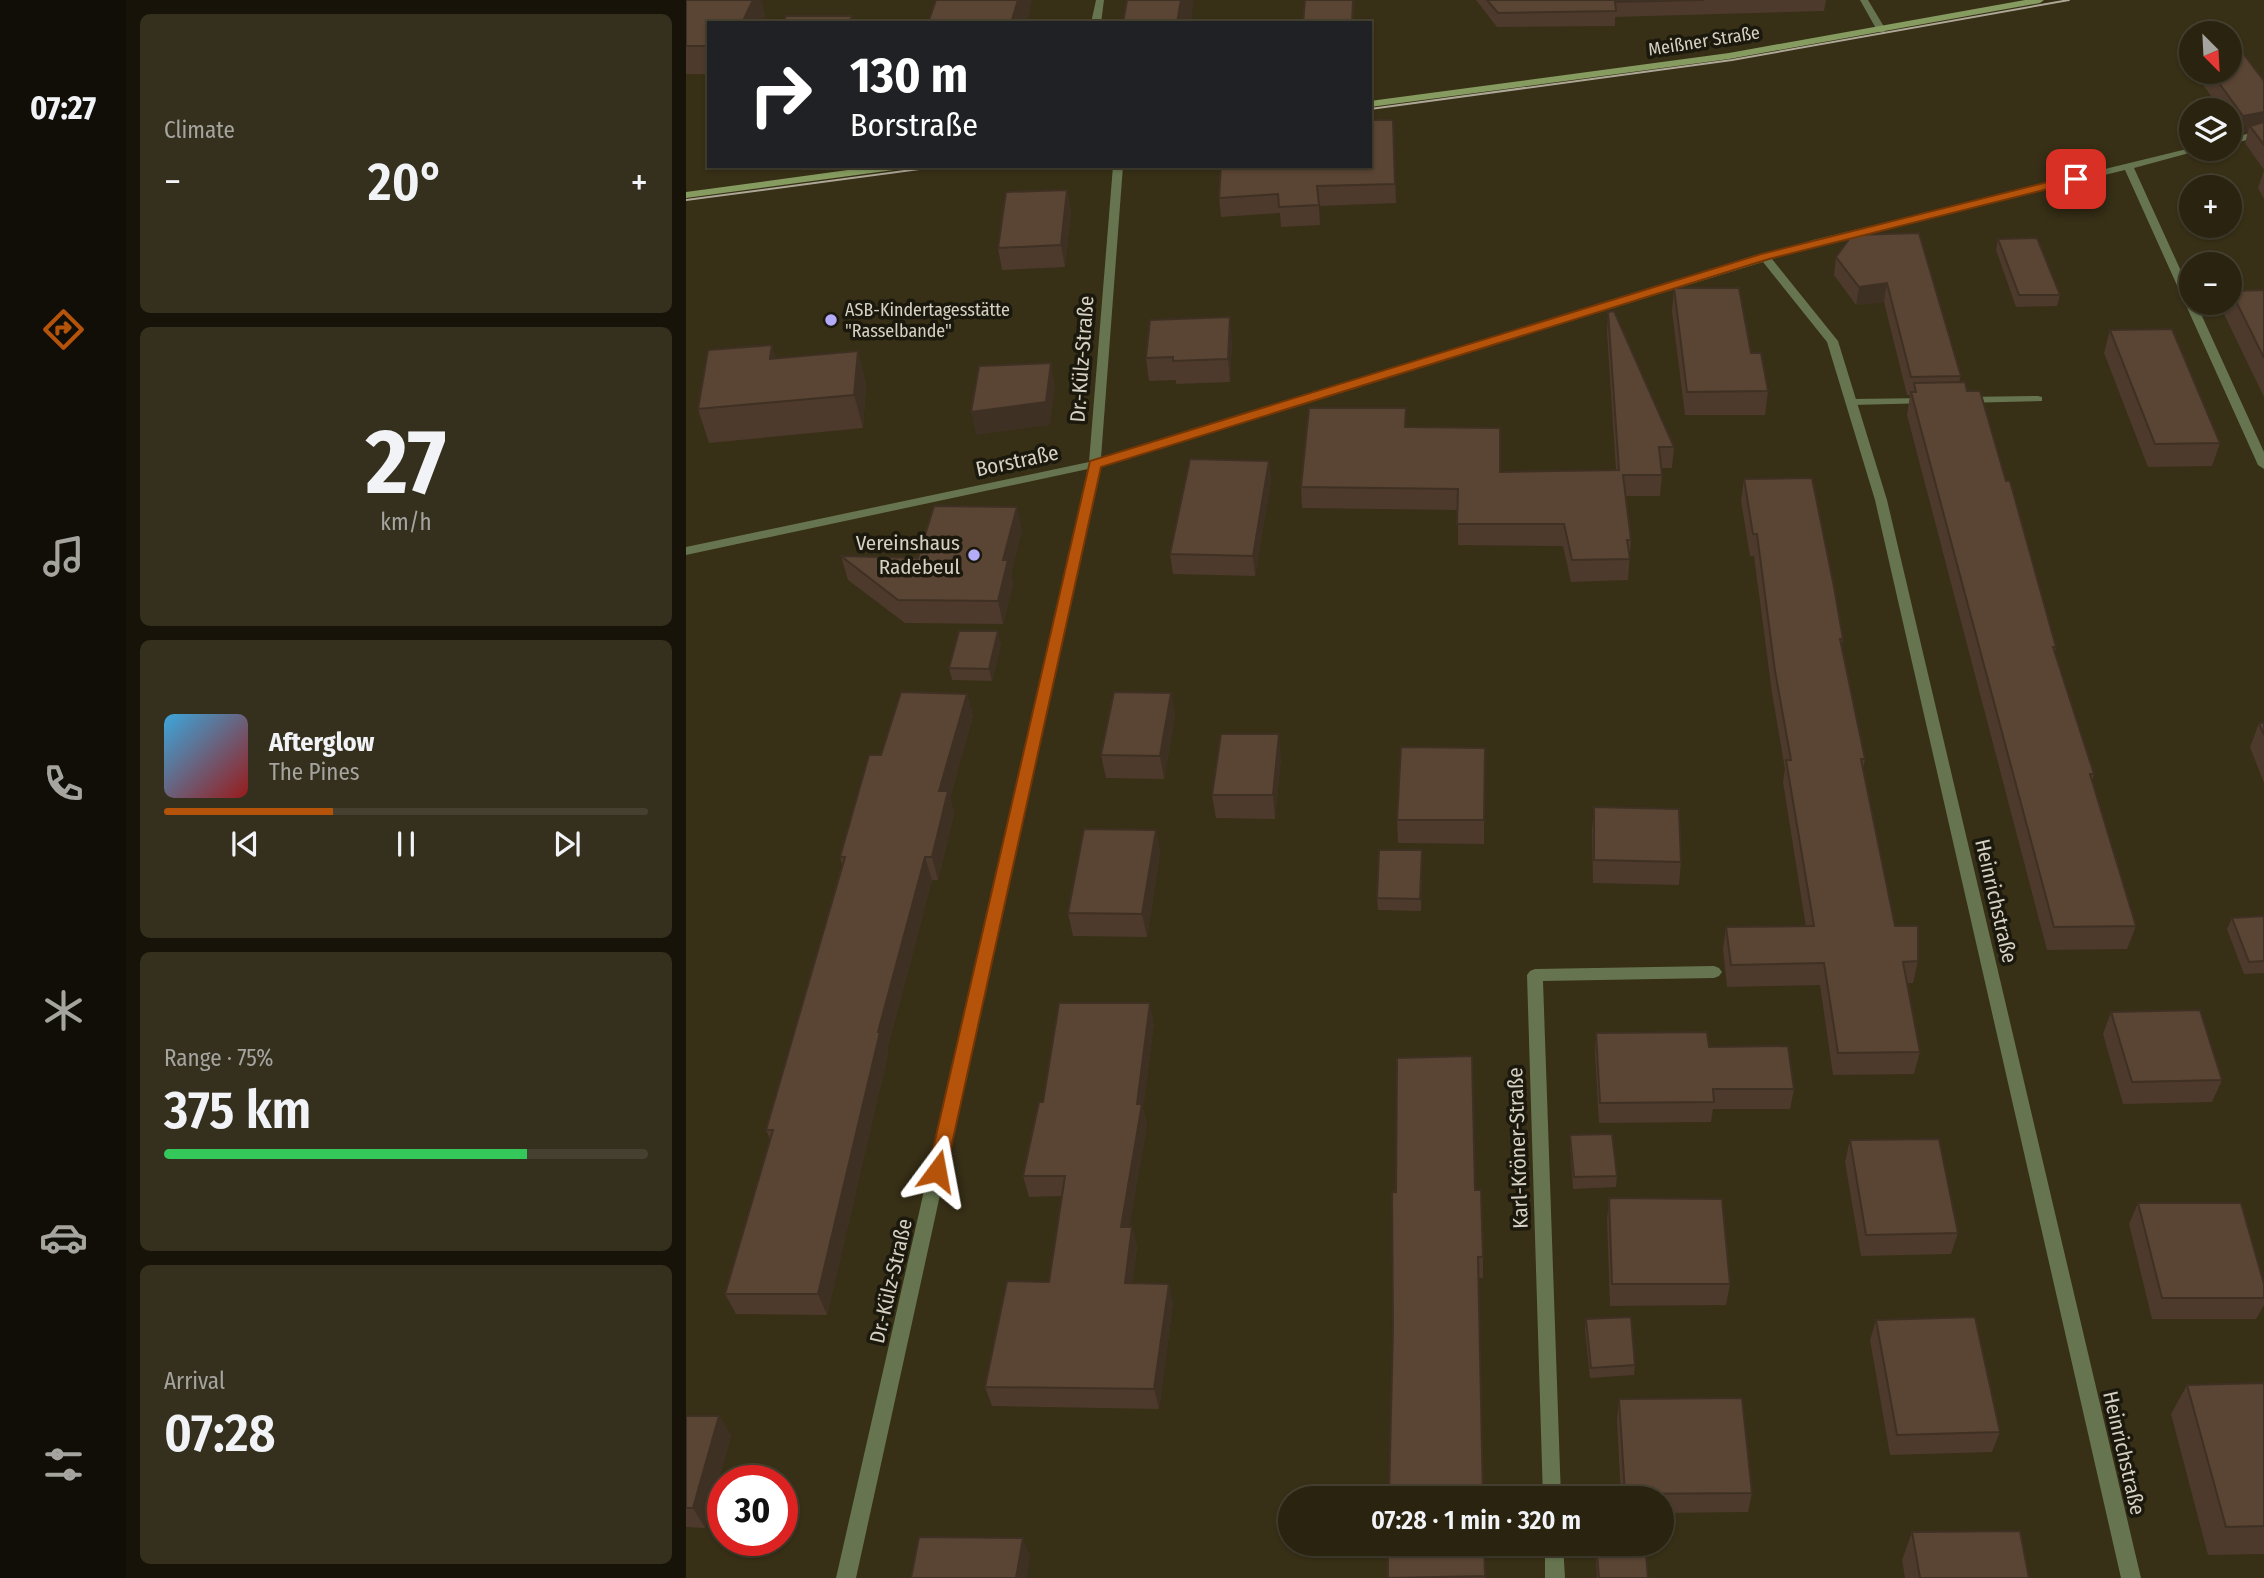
<!DOCTYPE html>
<meta charset="utf-8">
<style>
:root{--surface:#292310;--page:#352f1e;--text:#f1f3f6;--muted:#a5a49f;--line:#454030;--accent:#b45309}
body{margin:0;font-family:"Fira Sans Condensed",sans-serif;background:var(--page);color:var(--text);height:100vh;display:flex;flex-direction:column;font-size:26px;white-space:nowrap}
*{box-sizing:border-box;margin:0}
p{font-size:23px;color:var(--muted)}
.icon{flex:none;width:38px;height:38px;fill:none;stroke:currentColor;stroke-width:2;stroke-linecap:round;stroke-linejoin:round}
.map{position:relative;flex:1;overflow:hidden}
.drawer{display:flex;flex-direction:column;gap:14px;padding:14px;background:#171309;width:560px}
.drawer>*{flex:none}
.banner{position:absolute;left:21px;top:21px;width:665px;height:147px;border-radius:0px;box-shadow:0 2px 5px #0004,0 0 0 2px var(--line);background:#202124;color:#fff;overflow:hidden}
.needle{width:46px;rotate:156deg}
.controls{position:absolute;left:1493px;top:21px;display:grid;gap:14px}
.controls a{display:grid;place-items:center;width:63px;height:63px;border-radius:50%;background:var(--surface);box-shadow:0 2px 5px #0004,0 0 0 2px var(--line);font-size:35px}
.speed{position:absolute;left:21px;top:1465px;display:flex;gap:14px;font-size:35px;font-weight:700;text-align:center}
.speed>*{display:grid;place-content:center;width:91px;height:91px;border-radius:50%;background:var(--surface);box-shadow:0 2px 5px #0004,0 0 0 2px var(--line);line-height:1}
.speed .limit{border:10px solid #d22;background:#fff;color:#111}
.pin{position:absolute;display:grid;place-items:center;width:60px;height:60px;color:#fff;margin:-30px;border-radius:14px;box-shadow:0 4px 10px #0006}
.me{position:absolute;width:77px;margin:-38px;rotate:13deg;stroke-linejoin:round;filter:drop-shadow(0 0 5px #0008)}
.turn{display:flex;align-items:center;gap:24px;height:147px;padding:0 28px;font-size:32px}
.turn .icon{width:91px;height:91px;stroke-width:2.5}
.turn b{display:block;font-size:49px;line-height:60px}
.big{font-size:52px;font-weight:600;line-height:1.1}
.drawer .tile{flex:1;display:flex;flex-direction:column;justify-content:center;gap:10px;min-width:0;padding:0 24px;border-radius:10px;background:var(--page)}
.drawer .dial{align-items:center;gap:0}
.dial b{font-size:91px;line-height:1}
.song{display:flex;align-items:center;gap:21px}
.cover{width:84px;height:84px;border-radius:10px;background:linear-gradient(135deg,hsl(200 70% 55%),hsl(0 70% 35%))}
.played{height:7px;border-radius:4px;background:linear-gradient(90deg,var(--accent) 35%,var(--line) 35%)}
.keys{display:flex;justify-content:space-around;direction:ltr}
.heat{display:flex;justify-content:space-between;align-items:center;font-size:38px;direction:ltr}
.charge{height:10px;border-radius:5px;background:linear-gradient(90deg,#34c759 75%,var(--line) 0)}
.trip{position:absolute;left:592px;top:1486px;width:396px;height:70px;border-radius:35px;background:var(--surface);box-shadow:0 2px 5px #0004,0 0 0 2px var(--line);font-weight:600;line-height:70px;text-align:center}
main{display:flex;flex:1;min-height:0}
.dock{display:flex;flex-direction:column;width:126px;justify-content:space-around;align-items:center;background:#100e06;color:var(--muted)}
.dock .icon{width:49px;height:49px}
.dock .current{color:var(--accent)}
.dock b{font-size:32px;color:var(--text)}
.map>svg:first-child{display:block}
.lines{fill:none;stroke-linecap:round;stroke-linejoin:round}
.service{fill:#66754f;fill-rule:evenodd}
.minor{fill:#66754f;fill-rule:evenodd}
.secondary{fill:#859b5f;fill-rule:evenodd}
.tram{stroke:#ada796;stroke-width:2}
.wall{fill:#4d3a2c}
.shaded-wall{fill:#3f3024}
.building{fill:#5a4433;stroke:#3f3024;stroke-width:2}
.route{fill:#b45309;stroke:#753606;stroke-width:2}
.poi-dot{fill:#b5acf9;stroke:#1b180d;stroke-width:2.5}
.labels{text-anchor:middle;dominant-baseline:central;stroke-width:7;stroke-linejoin:round;paint-order:stroke}
.far-street-label{font-size:18px;fill:#d6d1c2;stroke:#1b180d}
.far-poi-label{font-size:18px;fill:#d6d1c2;stroke:#1b180d;text-anchor:start}
.street-label{font-size:21px;fill:#d6d1c2;stroke:#1b180d}
.poi-label{font-size:21px;fill:#d6d1c2;stroke:#1b180d;text-anchor:end}
</style>
<main>
<nav class="dock">
<b>07:27</b>
<svg class="icon current" aria-label="directions" viewBox="0 0 24 24"><path d="M12 3l9 9-9 9-9-9zM9 14v-3h6M13 9l2 2-2 2"/></svg>
<svg class="icon" aria-label="music" viewBox="0 0 24 24"><path d="M9 18V5l10-2v13"/><circle cx="6" cy="18" r="3"/><circle cx="16" cy="16" r="3"/></svg>
<svg class="icon" aria-label="phone" viewBox="0 0 24 24"><path d="M5 4h4l2 5-3 2q2 4 5 5l2-3 5 2v4C11 20 4 13 5 4z"/></svg>
<svg class="icon" aria-label="climate" viewBox="0 0 24 24"><path d="M12 3v18M4 7l16 10M4 17L20 7"/></svg>
<svg class="icon" aria-label="car" viewBox="0 0 24 24"><path d="M5 17H2v-5l4-1 3-4h7l3 4 3 1v5h-3M9 17h6M6 11h13"/><circle cx="7" cy="17" r="2"/><circle cx="17" cy="17" r="2"/></svg>
<svg class="icon" aria-label="filters" viewBox="0 0 24 24"><path d="M4 7h16M4 17h16"/><circle cx="9" cy="7" r="2"/><circle cx="15" cy="17" r="2"/></svg>
</nav>
<section class="drawer">
<div class="tile"><p>Climate</p>
<div class="heat"><a>−</a><b class="big">20°</b><a>+</a></div>
</div>
<div class="tile dial"><b>27</b><p>km/h</p></div>
<div class="tile">
<div class="song"><i class="cover"></i><div><b>Afterglow</b><p>The Pines</p></div></div>
<div class="played"></div>
<div class="keys"><svg class="icon" aria-label="previous" viewBox="0 0 24 24"><path d="M18 5L8 12l10 7zM5 5v14"/></svg><svg class="icon" aria-label="pause" viewBox="0 0 24 24"><path d="M8 5v14M16 5v14"/></svg><svg class="icon" aria-label="next" viewBox="0 0 24 24"><path d="M6 5l10 7-10 7zM19 5v14"/></svg></div>
</div>
<div class="tile"><p>Range · 75%</p><b class="big">375 km</b><div class="charge"></div></div>
<div class="tile"><p>Arrival</p><b class="big">07:28</b></div>
</section>
<div class="map">
<svg width="1578" height="1578" viewBox="0 0 1578 1578">
<rect width="100%" height="100%" fill="#372f16"/>
<g class="lines">
<path class="service" d="M1352 396 1356 397V401L1277 403 1271 400 1277 397Z
M1242 398 1248 401 1246 403 1166 405 1160 402 1166 399Z"/>
<path class="minor" d="M410 0H418L415 23H405Z
M1174 0H1182L1200 30 1198 32H1192Z
M1578 130V136L1544 144V138Z
M1505 148 1518 149 1448 168 1505 293V303H1510L1578 452V469L1572 465 1439 170 1134 244 1086 259 1152 341 1201 500 1455 1578H1435L1189 500 1141 342 1077 262 414 466 170 1578H150L402 469 0 555V547L403 462 427 166H437L415 458 1127 240Z
M1028 966 1033 968 1036 972 1033 976 1028 978 857 981 875 1498H857L841 975 844 971 849 969Z
M859 1544H877L879 1578H859Z"/>
<path class="secondary" d="M1339 0H1358L1354 3 1043 59 684 107V101L1043 53Z
M191 166H220L215 169 0 198V192Z"/>
<path class="tram" d="M684 109 1046 60 1383 0
M0 200 256 166"/>
</g>
<path class="wall" d="M0 0H75L79 17 23 23V74H0Z
M790 0H1140L1138 11 929 17V26L811 27Z
M1508 72H1544L1578 81V170L1559 143 1562 131 1552 133 1544 122V110H1535Z
M707 120 710 203 633 206 634 225 595 227 594 213 535 217 533 198 684 166Z
M1578 170V199L1572 188Z
M381 190 385 212 379 267 316 270 312 248Z
M1166 235 1275 376 1273 382 1370 647 1369 652 1408 774 1406 781 1450 926 1441 949 1361 950 1221 415 1224 395H1221L1198 302 1170 305 1148 275 1150 257Z
M1312 239 1374 295 1371 306 1330 307 1310 250Z
M988 288 1065 353 1082 391 1079 415H999L986 311Z
M1578 290V397L1538 314 1541 303H1544V296L1545 291Z
M922 312 988 447 986 468H975L976 475 974 496H939L945 540 942 580 885 582 877 546 772 545V510L616 508 615 487 721 427 814 472 930 470 921 333Z
M1424 330 1534 443 1526 466 1462 467 1418 353Z
M546 340 544 382 490 384V380L463 381 460 358Z
M172 351 180 385 177 428 23 443 12 409Z
M583 461 585 481 569 576 487 574 484 554Z
M1058 479 1157 639 1155 647 1179 759 1177 769 1209 926 1232 961 1227 983H1221L1234 1052 1228 1074 1147 1075 1134 985 1041 987 1037 949 1040 927H1120L1097 782 1099 769 1086 693 1068 556H1064L1055 501Z
M336 530 325 573 327 584 317 624 219 623 162 580 155 556 232 558Z
M315 643 306 681 266 680 263 668Z
M485 693 489 716 478 779 420 778 415 755Z
M281 694 287 716 264 798 268 814 252 880H246L201 1050 202 1054 141 1315 50 1314 39 1294 84 1139 80 1130 156 865 154 857Z
M1573 723H1578V783L1564 747Z
M799 748 798 844 712 843 711 820Z
M595 758 589 819 530 818 526 795Z
M908 807 995 862 993 885 907 883 906 830Z
M470 830 474 853 461 937 387 936 382 913Z
M736 850 735 911 692 910 691 898Z
M1578 916V973L1558 974 1541 929 1546 918Z
M1425 1012 1536 1080 1526 1102 1437 1104 1417 1034Z
M468 1024 457 1108 461 1125 443 1227H446L451 1247 446 1283 487 1304 473 1409 306 1406 299 1387 363 1282 376 1196 343 1197 337 1176 357 1102Z
M910 1033 1023 1047 1108 1089 1104 1109H1027L1025 1122 913 1123 909 1053Z
M884 1135 931 1176 930 1187 887 1189 884 1146Z
M1164 1140 1272 1233 1265 1254 1175 1256 1159 1162Z
M789 1190 797 1257V1278H792Z
M923 1198 1044 1284 1040 1305 924 1306 921 1220Z
M1452 1203 1578 1284V1305L1570 1319H1466L1443 1224Z
M900 1319 949 1365 948 1375 904 1378 899 1330Z
M1190 1320 1314 1432 1306 1452 1204 1455 1184 1340Z
M1578 1383V1554L1522 1555 1485 1414 1501 1385Z
M933 1399 1066 1493 1062 1512 975 1513V1498H935L931 1419Z
M0 1416H33L45 1436 19 1528 0 1527Z
M1226 1532 1343 1578H1219L1216 1560Z
M798 1544 799 1578H702Z
M909 1544H959L962 1578H911Z"/>
<path class="shaded-wall" d="M67 0H75L79 17 77 23H56Z
M332 0H346L341 23H325Z
M495 0H508L505 23H491Z
M667 0H669L667 23H666Z
M1578 112V128L1564 126 1562 131 1552 133 1557 116Z
M381 190 385 212 379 267 375 245Z
M1201 283 1198 302 1170 305 1173 287Z
M544 317 546 340 544 382 542 359Z
M86 345 96 378 84 359Z
M172 351 180 385 177 428 168 395Z
M365 363 369 386 364 425 290 435 285 412Z
M583 461 585 481 569 576 567 556Z
M331 507 336 530 325 573 327 584 317 624 312 601 317 560Z
M312 631 315 643 306 681 303 669Z
M485 693 489 716 478 779 474 756Z
M281 694 287 716 264 798 268 814 252 880 246 857 253 791Z
M593 734 595 758 589 819 587 795Z
M470 830 474 853 461 937 456 914Z
M239 857 246 880 201 1050 202 1054 141 1315 132 1294 192 1032Z
M464 1003 468 1024 457 1108 461 1125 440 1247 435 1227Z
M446 1227 451 1247 443 1303 439 1283Z
M483 1284 487 1304 473 1409 468 1389Z
M33 1416 45 1436 19 1528 7 1508Z
M337 1538 344 1557 341 1578H330Z"/>
<path class="building" d="M0 0H67L56 23H23V46H0Z
M250 0H332L325 23H242Z
M441 0H495L491 23H437Z
M619 0H667L666 23H617Z
M801 0H1018L929 2 930 11 812 13Z
M100 16H166L163 23H97Z
M1556 52 1578 81V112L1557 116 1525 72H1544V53Z
M684 120H707L709 184 631 186 633 205 593 207 592 194 533 198 535 166H684Z
M1578 122V145L1564 126Z
M381 190 375 245 312 248 320 192Z
M1233 233 1275 376 1225 377 1201 283 1173 287 1150 257 1166 235Z
M1351 238 1374 295H1333L1312 239Z
M988 288H1053L1065 353H1075L1082 391 1001 392Z
M1578 290V358L1545 291Z
M928 311 988 447H973L976 475H937L945 540H941L944 559 886 560 878 524H771L772 489 615 487 623 408H720L719 427 814 428V472L933 470 922 312Z
M544 317 542 359 487 361V357L460 358 464 320Z
M1486 329 1534 443 1469 444 1424 330Z
M86 345 84 359 172 351 168 395 12 409 22 350Z
M365 363 360 402 285 412 293 366Z
M1279 382 1281 391H1294L1320 481H1324L1370 647H1367L1408 774H1404L1450 926 1368 927 1225 392H1230L1228 383Z
M504 459 583 461 567 556 484 554Z
M1126 478 1148 587 1157 639H1154L1179 759H1175L1209 926H1232V961L1217 962 1234 1052 1152 1053 1138 963 1045 965 1040 927 1128 926 1100 760H1105L1089 671 1071 534H1067L1058 479Z
M248 506 331 507 317 560H322L312 601 212 600 155 556 232 558Z
M273 631H312L303 669 263 668Z
M215 692 281 694 253 791H262L246 857H239L192 1032H194L132 1294H39L87 1130H80L159 857H154L183 755H195Z
M428 692 485 693 474 756 415 755Z
M1573 723H1578V735Z
M535 734H593L587 795H526Z
M715 747 799 748 798 820H711Z
M908 807 993 809 995 862 908 860Z
M398 829 470 830 456 914 382 913Z
M693 850H736L734 899 691 898Z
M1578 916V961L1563 962 1546 918Z
M373 1003H464L451 1104H456L435 1227H446L439 1283 483 1284 468 1389 299 1387 321 1281 363 1282 379 1176H337L353 1102H357Z
M1514 1010 1536 1080 1446 1082 1425 1012Z
M1021 1032 1023 1047 1102 1046 1108 1089H1027L1028 1102 914 1103 910 1033Z
M786 1056 789 1190H795L797 1257H792L797 1498H703L707 1327 706 1192H710L711 1058Z
M926 1134 931 1176 888 1177 884 1135Z
M1253 1139 1272 1233 1180 1235 1164 1140Z
M923 1198 1036 1199 1044 1284H926Z
M1452 1203H1555L1578 1284V1298H1476Z
M945 1317 949 1365 905 1368 900 1319Z
M1289 1317 1314 1432 1211 1435 1190 1320Z
M1578 1383V1526L1540 1527 1501 1385Z
M1056 1398 1066 1493 939 1494 933 1399Z
M0 1416H33L7 1508H0Z
M1334 1531 1343 1578H1234L1226 1532Z
M233 1537 337 1538 330 1578H225Z
M702 1544H798L799 1576 702 1578Z
M910 1544H959L962 1578H913Z"/>
<path class="route" d="M1390 175 1396 179 1394 181 1083 259 415 467 260 1171 258 1176 251 1179 244 1176 242 1171 404 461 1075 254Z"/>
<g class="poi-dot">
<circle cx="145" cy="320" r="7"/>
<circle cx="288" cy="555" r="7"/>
</g>
<g class="labels">
<g class="far-street-label">
<text transform="translate(1018 41) rotate(-9)">Meißner Straße</text>
</g>
<g class="far-poi-label">
<text x="159" y="310">ASB-Kindertagesstätte<tspan x="159" dy="21">"Rasselbande"</tspan></text>
</g>
<g class="street-label">
<text transform="translate(396 359) rotate(-86)">Dr.-Külz-Straße</text>
<text transform="translate(331 461) rotate(-12)">Borstraße</text>
<text transform="translate(1310 901) rotate(77)">Heinrichstraße</text>
<text transform="translate(832 1148) rotate(-92)">Karl-Kröner-Straße</text>
<text transform="translate(205 1281) rotate(-77)">Dr.-Külz-Straße</text>
<text transform="translate(1438 1453) rotate(77)">Heinrichstraße</text>
</g>
<g class="poi-label">
<text x="274" y="543">Vereinshaus<tspan x="274" dy="24">Radebeul</tspan></text>
</g>
</g>
</svg>
<div class="controls">
<a><svg class="needle" viewBox="-14 -14 28 28"><path d="M0-13l5 13h-10z" fill="#e53935"/><path d="M0 13l5-13h-10z" fill="#a5a49f"/></svg></a>
<a><svg class="icon" aria-label="layers" viewBox="0 0 24 24"><path d="M12 4l9 5-9 5-9-5zM3 14l9 5 9-5"/></svg></a>
<a>+</a>
<a>−</a>
</div>
<div class="speed"><div class="limit">30</div></div>
<div class="pin" style="left:1390px;top:179px;background:#d93025"><svg class="icon" aria-label="arrive" viewBox="0 0 24 24"><path d="M6 21V4h12l-3 4 3 4H6"/></svg></div>
<svg class="me" style="left:251px;top:1171px" viewBox="-20 -20 40 40"><path d="M0-17L14 15 0 8-14 15z" fill="#b45309" stroke="#fff" stroke-width="4"/></svg>
<div class="trip">07:28 · 1 min · 320 m</div>
<div class="banner">
<div class="turn"><svg class="icon" aria-label="right" viewBox="0 0 24 24"><path d="M7 20v-9h11M14 6l5 5-5 5"/></svg><div><b>130 m</b>Borstraße</div></div>
</div>
</div>
</main>
